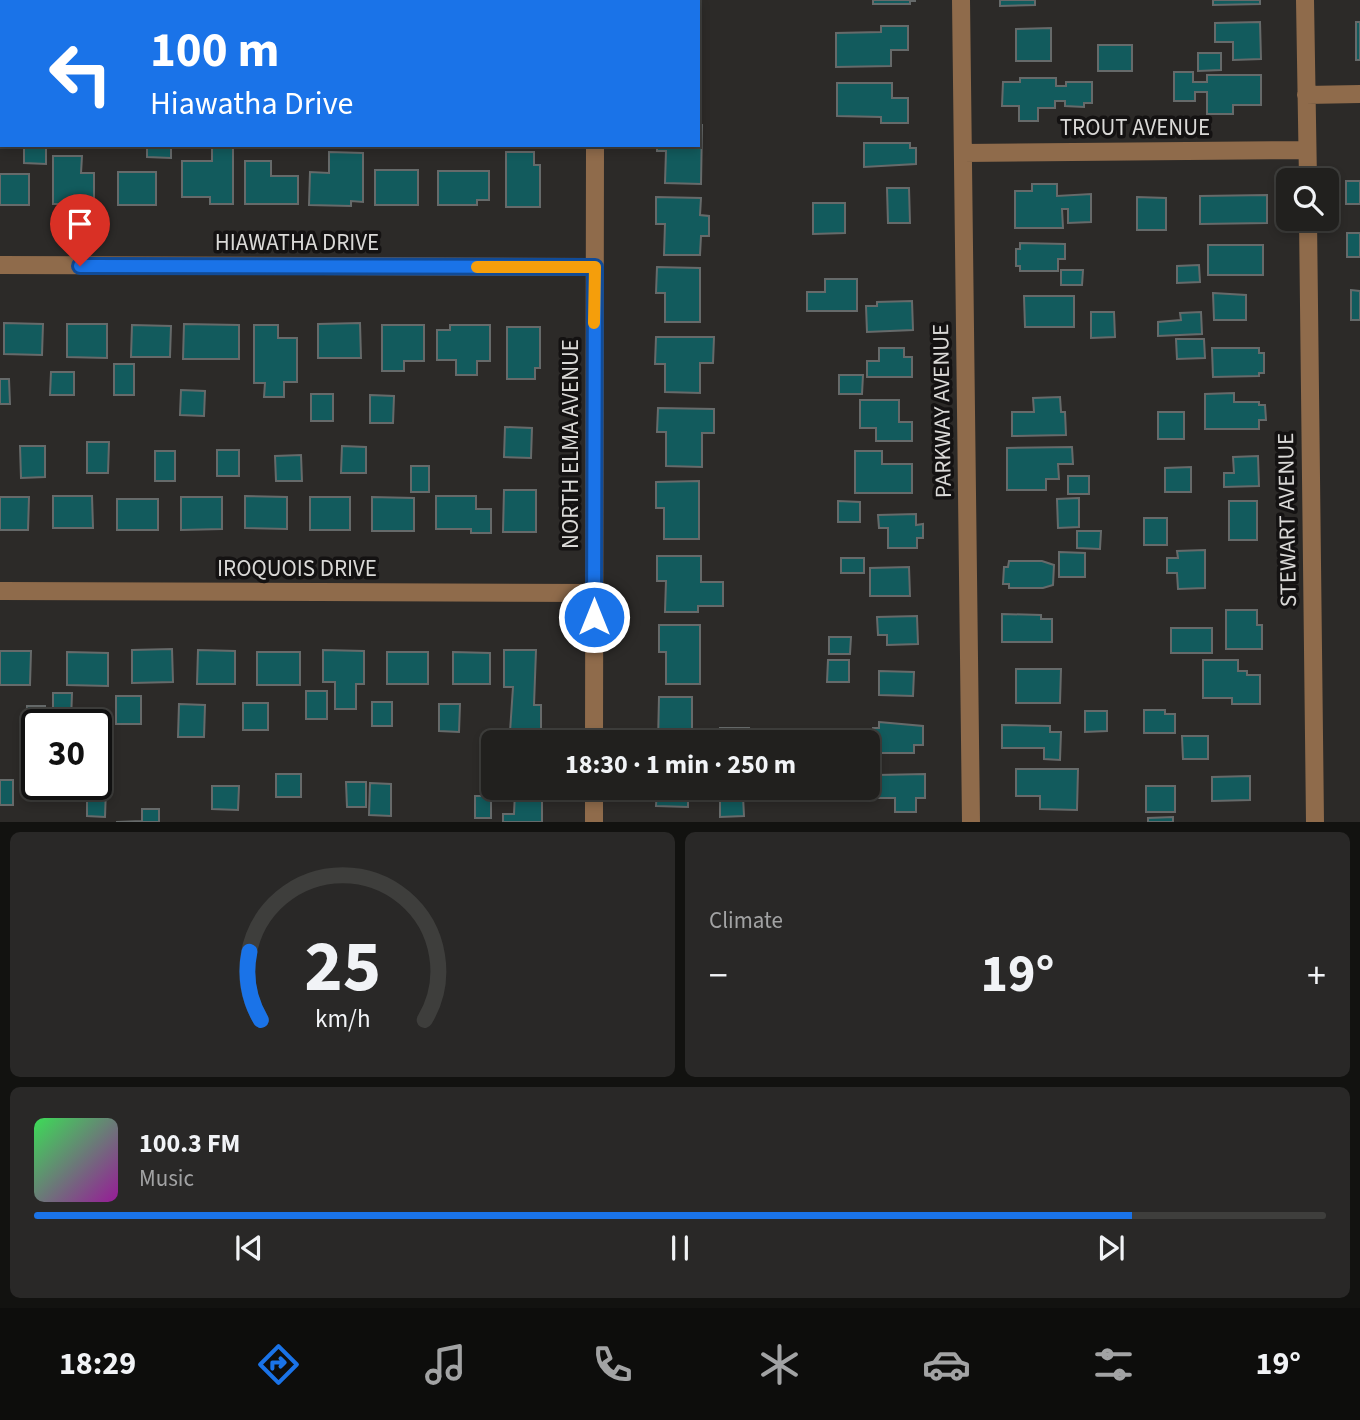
<!DOCTYPE html>
<meta charset="utf-8">
<style>
:root{--surface:#21201e;--page:#292827;--text:#f1f3f6;--muted:#a2a3a4;--line:#3e3e3c;--accent:#1a73e8}
body{margin:0;font-family:"Source Sans 3",sans-serif;background:var(--page);color:var(--text);height:100vh;display:flex;flex-direction:column;font-size:26px;white-space:nowrap}
*{box-sizing:border-box;margin:0}
p{font-size:23px;color:var(--muted)}
.icon{flex:none;width:38px;height:38px;fill:none;stroke:currentColor;stroke-width:2;stroke-linecap:round;stroke-linejoin:round}
.map{position:relative;height:822px;overflow:hidden}
.panel{display:flex;flex-direction:column;gap:10px;padding:10px;background:#121210;flex:1}
.panel>*{flex:none}
.hud{position:absolute;left:0px;top:0px;width:700px;height:147px;box-shadow:0 4px 10px #0003,0 0 0 2px var(--line);background:#1a73e8;color:#fff;overflow:hidden}
.buttons{position:absolute;left:1276px;top:168px;display:grid;gap:14px}
.buttons a{display:grid;place-items:center;width:63px;height:63px;border-radius:10px;background:var(--surface);box-shadow:0 4px 10px #0003,0 0 0 2px var(--line);font-size:35px}
.speed{position:absolute;left:21px;top:709px;display:flex;gap:14px;font-size:35px;font-weight:700;text-align:center}
.speed>*{display:grid;place-content:center;width:91px;height:91px;border-radius:50%;background:var(--surface);box-shadow:0 4px 10px #0003,0 0 0 2px var(--line);line-height:1}
.speed .limit{border:4px solid #111;border-radius:10px;background:#fff;color:#111}
.pin{position:absolute;display:grid;place-items:center;width:60px;height:60px;color:#fff;margin:-72px -30px;border-radius:50% 50% 50% 0;rotate:-45deg;box-shadow:0 0 7px #0007}
.pin .icon{rotate:45deg}
.me{position:absolute;width:77px;margin:-38px;rotate:0deg;stroke-linejoin:round;filter:drop-shadow(0 0 5px #0008)}
.turn{display:flex;align-items:center;gap:24px;height:147px;padding:0 35px;font-size:32px}
.turn .icon{width:91px;height:91px;stroke-width:2.5}
.turn b{display:block;font-size:49px;line-height:60px}
.big{font-size:52px;font-weight:700;line-height:1.1}
.panel .widget{flex:1;display:flex;flex-direction:column;justify-content:center;gap:10px;min-width:0;padding:0 24px;border-radius:10px;background:var(--page)}
.panel .dial{align-items:center;gap:0}
.dial svg{height:182px;overflow:visible;fill:none;stroke:var(--line);stroke-width:7;stroke-linecap:round;text-anchor:middle}
.dial text{fill:var(--text);stroke:none}
.song{display:flex;align-items:center;gap:21px}
.cover{width:84px;height:84px;border-radius:10px;background:linear-gradient(135deg,hsl(130 70% 55%),hsl(300 70% 35%))}
.played{height:7px;border-radius:4px;background:linear-gradient(90deg,var(--accent) 85%,var(--line) 85%)}
.keys{display:flex;justify-content:space-around;direction:ltr}
.heat{display:flex;justify-content:space-between;align-items:center;font-size:38px;direction:ltr}
.panel .tiles{flex:1;display:grid;gap:10px;grid-template-columns:1fr 1fr}
.widget:last-child{grid-column:span 2}
.trip{position:absolute;left:481px;top:730px;width:399px;height:70px;border-radius:10px;background:var(--surface);box-shadow:0 4px 10px #0003,0 0 0 2px var(--line);font-weight:700;line-height:70px;text-align:center}
.tabs{display:flex;height:112px;justify-content:space-around;align-items:center;background:#0d0d0c;color:var(--muted)}
.tabs .icon{width:49px;height:49px}
.tabs .on{color:var(--accent)}
.tabs b{font-size:32px;color:var(--text)}
.map>svg:first-child{display:block}
.building{fill:#125b5d;stroke:#666a6a;stroke-width:2}
.lines{fill:none;stroke-linecap:round;stroke-linejoin:round}
.minor{stroke:#8f6b4b;stroke-width:18}
.route-casing{stroke:#114b97;stroke-width:18}
.route{stroke:#1a73e8;stroke-width:12}
.slow{stroke:#f59e0b;stroke-width:12}
.labels{text-anchor:middle;dominant-baseline:central;stroke-width:7;stroke-linejoin:round;paint-order:stroke}
.street-label{font-size:23px;fill:#dad9d7;stroke:#141212}
</style>
<div class="map">
<svg width="1360" height="822" viewBox="0 0 1360 822">
<rect width="100%" height="100%" fill="#2c2a28"/>
<path class="building" d="M0 0H41V2H2L0 23Z
M53 0H106V2H53Z
M311 0H361V2Z
M428 0V2H374L387 0Z
M873 0H915V1H910V4H873Z
M1000 0H1035V5L1000 6Z
M1213 0H1260V4L1213 5Z
M1260 22 1261 59 1233 60V42H1215V23Z
M1356 22H1360V60H1356Z
M881 26H908V50H891V66L836 67V33L881 32Z
M1051 28V61H1016V29Z
M1098 45H1132V71H1098Z
M1198 53H1221V70L1198 71Z
M698 54H701V113H698Z
M1174 72H1193V82H1207V75H1261V105H1233V114H1207V92H1195V101H1174Z
M1020 78H1056V86H1066V82H1092V103H1084V107L1065 106V101H1055V108H1038V121H1019V106H1002L1003 82H1020Z
M837 83H892V98H908V123H881V117L837 116Z
M698 125H702L701 184 665 183 666 151H657V145H698Z
M864 143H910V148H916V164L864 167Z
M24 145H46V164L24 163Z
M147 145H171V158L147 157Z
M212 145H233V204H210V197H182V161H212Z
M329 152 363 153V202L351 201V206L309 205 310 172 329 173Z
M506 152H534V165H540V207H506Z
M53 156H82L81 173H94V204H53Z
M245 161H271V176H298V204H245Z
M375 170H418V205H375Z
M438 171H489V200H477V205H438Z
M118 172H156V205H118Z
M0 174H29V205H0Z
M1346 181H1360V204H1346Z
M1032 184H1057V196L1091 194V222L1068 223V209H1062L1063 228H1015V191H1032Z
M887 188H909L910 223H888Z
M1267 195V223L1200 224V196Z
M656 197 701 198 700 215 709 216V236H701L700 255H664L665 224H656Z
M1137 197 1166 198V230H1137Z
M813 203H845V233L813 234Z
M1347 233H1360V257H1347Z
M1020 243 1065 244V259H1058V271H1020V266H1016V249H1020Z
M1208 245H1263V275H1208Z
M1199 265 1200 282 1177 283V266Z
M657 267 700 268V322H665V293H656Z
M1061 270H1083L1082 285H1061Z
M825 279H857V311H807V292H825Z
M1351 290 1360 291V320H1351Z
M1213 293 1246 295V320H1214Z
M1024 296H1074V327H1025Z
M912 301 913 330 867 332 866 306H877V302Z
M1091 312H1114L1115 337 1091 338Z
M1201 312 1202 334 1158 336V322L1181 320 1180 313Z
M4 323 43 324 42 355 4 354Z
M360 323 361 358H318V324Z
M67 324H107V358L67 357Z
M184 324 239 325V359H183Z
M132 325 171 326 170 357H131Z
M254 325H278V338H297V382H284V397H264L265 383H254Z
M382 325H424V361H404V371H382Z
M450 325H490V361H477V375H456V360H437V330H450Z
M507 327H540V368H535V379H507Z
M656 337H714L713 363H700V393L665 392V364H655Z
M1176 339H1204L1205 358 1177 359Z
M879 348H904V357H912V377H867V361H879Z
M1212 348H1259V353H1264V373H1259V376L1213 377Z
M114 364H134V395H114Z
M51 372H74V395H50Z
M839 375H863L862 394H839Z
M0 379H9L10 404H0Z
M181 390 205 391 204 416 180 415Z
M1234 393V402H1259V405H1265L1266 420H1259V429H1205V394Z
M311 394H333V421H311Z
M370 395 394 396 393 423H370Z
M1060 397 1061 412H1065L1066 435 1012 436V412H1034L1033 398Z
M860 400H899V422H912V441H876V428H860Z
M658 408 714 409V433H702V467L666 466V432H657Z
M1158 412H1184V439H1158Z
M505 427 532 428 531 458 504 457Z
M87 442H109L108 473H87Z
M20 446H45V477L21 478Z
M342 446 366 447V473H341Z
M1072 447 1073 464H1058L1059 479H1046V490H1007V448Z
M217 450H239V476H217Z
M155 451H175V481H155Z
M855 451H882V464H912V493H855Z
M301 455 302 481H276L275 456Z
M1258 456 1259 486 1224 487V473H1234L1233 457Z
M411 466H429V492H411Z
M1191 467V492H1165V468Z
M1068 476H1089V494H1068Z
M699 481V539H664V508H656V482Z
M504 490H536V532H503Z
M53 496H92L93 528H53Z
M245 496 287 497V529L245 528Z
M436 496H476V509H491V533H471V529H436Z
M0 497H29L28 530H0Z
M181 497H222V529L181 530Z
M310 497H350V530H310Z
M372 497 414 498V531H372Z
M1079 498V527L1058 528 1057 499Z
M117 499H158V530H117Z
M838 501 860 502V522H838Z
M1229 501H1257V540H1229Z
M916 514V525L923 524V538H917V548H888V528H879L878 515Z
M1144 518H1167V545H1144Z
M1077 531H1101L1100 549 1077 548Z
M1205 550V588L1178 589 1177 573H1167V558H1178L1177 551Z
M1059 552 1085 553V577H1059Z
M657 556H701V582H723V606H698V612H665L666 581H657Z
M841 558H864V573H841Z
M1009 561H1042L1054 565 1053 585 1043 588H1009V584H1003L1004 567H1008Z
M909 567 910 596H870V568Z
M1226 610H1257V625H1262V649H1226Z
M1002 614 1041 615V619H1052V642H1002Z
M917 616 918 644 887 645V635H878L877 617Z
M659 625H700V684H666V652H659Z
M1171 628H1212V653H1171Z
M829 637H851L850 654H829Z
M172 649 173 682 132 683V650Z
M198 650 235 651V684H197Z
M323 650 364 651V684H356V709H335V682H323Z
M504 650H536L534 705H541V732H510L513 687H504Z
M0 651H31L30 685H0Z
M67 652 108 653V686L67 685Z
M257 652H300V685H257Z
M387 652H428V684H387Z
M453 652 490 653V684H453Z
M828 660H849V682H827Z
M1203 660H1238V671H1247V675H1260V704H1232V698H1203Z
M1016 669H1061L1060 703H1016Z
M879 671 914 672 913 696 879 695Z
M306 691H327V719H306Z
M53 693H72L71 721 53 720Z
M116 696H141V724H116Z
M659 697H692V742H658Z
M372 702H392V726H372Z
M243 703H268V730H243Z
M179 704 205 705 204 737H178Z
M439 704H460L459 732 439 731Z
M27 706H45V724L27 729Z
M1144 710H1165V714H1175V733H1144Z
M1085 711H1107V731L1085 732Z
M879 722 923 726V745H914V753H879V747H872L873 728H879Z
M1002 725 1050 726V732H1061L1060 760 1044 759V748H1002Z
M720 728H749L748 742H720Z
M1182 736H1208V759H1183Z
M1016 769H1078L1077 810 1040 809V796H1016Z
M276 774H301V797H276Z
M925 774V798H916V812H895V798H877V775Z
M1250 776V800L1212 801V777Z
M0 780H13V805H0Z
M346 782H366V807H347Z
M370 783 391 784V816L369 815Z
M212 786H239L238 810 212 809Z
M1146 786H1175V812H1146Z
M87 787 106 788 105 817 87 816Z
M657 788H688V807L656 806Z
M515 792H542V822H503V814H514Z
M475 796H491V818H475Z
M743 796 744 816 720 817V797Z
M142 809H159V822H116L142 821Z
M1173 817V822H1148V818Z"/>
<g class="lines">
<path class="minor" d="M563 0 565 2
M961 0 971 822
M1305 0 1308 180
M1306 95 1360 94
M963 153 1307 150
M1308 219 1315 822
M0 265 595 267
M0 591 594 593
M594 742 595 145
M594 788V822"/>
</g>
<g class="lines">
<defs>
<path id="route" d="M80 266 595 267 594 617"/>
</defs>
<use href="#route" class="route-casing"/>
<use href="#route" class="route"/>
<path class="slow" d="M477 267H595L594 323"/>
</g>
<g class="labels">
<g class="street-label">
<text x="1135" y="127">TROUT AVENUE</text>
<text x="297" y="242">HIAWATHA DRIVE</text>
<text transform="translate(942 411) rotate(-91)">PARKWAY AVENUE</text>
<text transform="translate(570 444) rotate(-90)">NORTH ELMA AVENUE</text>
<text transform="translate(1287 520) rotate(-91)">STEWART AVENUE</text>
<text x="297" y="568">IROQUOIS DRIVE</text>
</g>
</g>
</svg>
<div class="buttons">
<a><svg class="icon" aria-label="search" viewBox="0 0 24 24"><circle cx="10" cy="10" r="6"/><path d="M15 15l6 6"/></svg></a>
</div>
<div class="speed"><div class="limit">30</div></div>
<div class="pin" style="left:80px;top:266px;background:#d93025"><svg class="icon" aria-label="arrive" viewBox="0 0 24 24"><path d="M6 21V4h12l-3 4 3 4H6"/></svg></div>
<svg class="me" style="left:594px;top:617px" viewBox="-20 -20 40 40"><circle r="17" fill="#1a73e8" stroke="#fff" stroke-width="3"/><path d="M0-11L8 9 0 5-8 9z" fill="#fff"/></svg>
<div class="trip">18:30 · 1 min · 250 m</div>
<div class="hud">
<div class="turn"><svg class="icon" aria-label="left" viewBox="0 0 24 24"><path d="M17 20v-9H6M10 6l-5 5 5 5"/></svg><div><b>100 m</b>Hiawatha Drive</div></div>
</div>
</div>
<section class="panel">
<div class="tiles">
<div class="widget dial"><svg viewBox="0 0 100 80">
<path d="M14 69A42 42 0 1 1 86 69"/>
<path d="M14 69A42 42 0 0 1 9 39" stroke="#1a73e8"/>
<text x="50" y="56" font-size="32" font-weight="700">25</text>
<text x="50" y="72" font-size="11">km/h</text>
</svg></div>
<div class="widget"><p>Climate</p>
<div class="heat"><a>−</a><b class="big">19°</b><a>+</a></div>
</div>
<div class="widget">
<div class="song"><i class="cover"></i><div><b>100.3 FM</b><p>Music</p></div></div>
<div class="played"></div>
<div class="keys"><svg class="icon" aria-label="previous" viewBox="0 0 24 24"><path d="M18 5L8 12l10 7zM5 5v14"/></svg><svg class="icon" aria-label="pause" viewBox="0 0 24 24"><path d="M8 5v14M16 5v14"/></svg><svg class="icon" aria-label="next" viewBox="0 0 24 24"><path d="M6 5l10 7-10 7zM19 5v14"/></svg></div>
</div>
</div>
</section>
<nav class="tabs">
<b>18:29</b>
<svg class="icon on" aria-label="directions" viewBox="0 0 24 24"><path d="M12 3l9 9-9 9-9-9zM9 14v-3h6M13 9l2 2-2 2"/></svg>
<svg class="icon" aria-label="music" viewBox="0 0 24 24"><path d="M9 18V5l10-2v13"/><circle cx="6" cy="18" r="3"/><circle cx="16" cy="16" r="3"/></svg>
<svg class="icon" aria-label="phone" viewBox="0 0 24 24"><path d="M5 4h4l2 5-3 2q2 4 5 5l2-3 5 2v4C11 20 4 13 5 4z"/></svg>
<svg class="icon" aria-label="climate" viewBox="0 0 24 24"><path d="M12 3v18M4 7l16 10M4 17L20 7"/></svg>
<svg class="icon" aria-label="car" viewBox="0 0 24 24"><path d="M5 17H2v-5l4-1 3-4h7l3 4 3 1v5h-3M9 17h6M6 11h13"/><circle cx="7" cy="17" r="2"/><circle cx="17" cy="17" r="2"/></svg>
<svg class="icon" aria-label="filters" viewBox="0 0 24 24"><path d="M4 7h16M4 17h16"/><circle cx="9" cy="7" r="2"/><circle cx="15" cy="17" r="2"/></svg>
<b>19°</b>
</nav>
